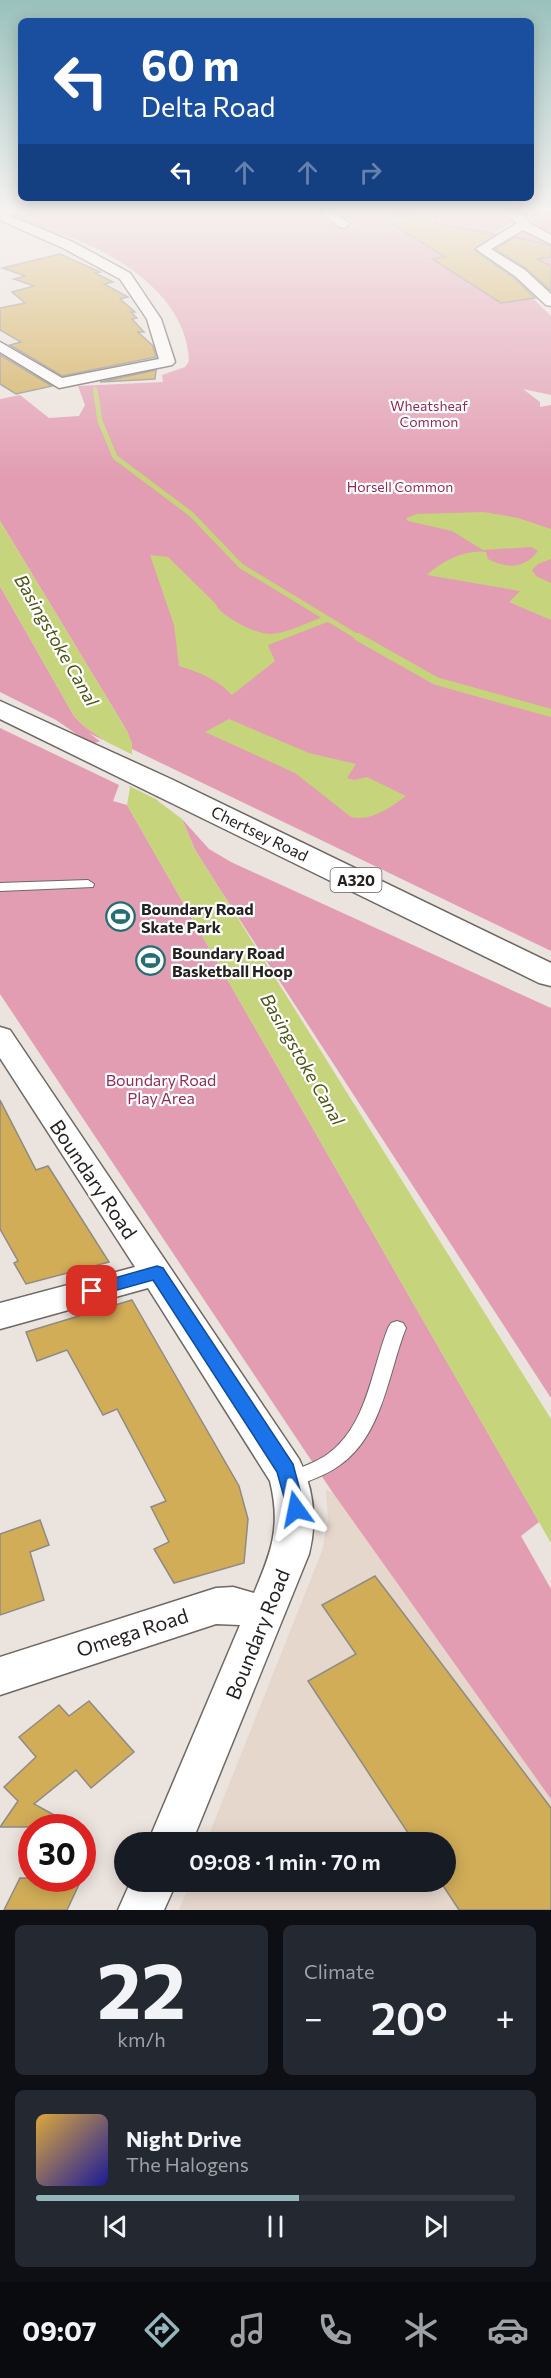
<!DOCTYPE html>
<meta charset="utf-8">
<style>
:root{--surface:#171b24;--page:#242831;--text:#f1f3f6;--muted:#9ea1a6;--line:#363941;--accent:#94b7bc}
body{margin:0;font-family:Commissioner,sans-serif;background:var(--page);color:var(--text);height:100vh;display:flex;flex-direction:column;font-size:22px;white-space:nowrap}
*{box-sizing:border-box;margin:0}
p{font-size:20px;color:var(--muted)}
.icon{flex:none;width:33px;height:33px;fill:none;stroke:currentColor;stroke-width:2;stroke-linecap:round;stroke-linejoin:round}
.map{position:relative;height:1910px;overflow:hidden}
.side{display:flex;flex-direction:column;gap:15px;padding:15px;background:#0d0f14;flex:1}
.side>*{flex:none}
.guide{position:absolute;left:18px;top:18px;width:516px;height:183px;border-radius:9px;box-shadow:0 3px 15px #0003;background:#1a4fa0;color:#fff;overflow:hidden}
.speed{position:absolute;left:18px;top:1814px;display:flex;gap:12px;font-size:30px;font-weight:700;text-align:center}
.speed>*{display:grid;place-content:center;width:78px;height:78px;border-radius:50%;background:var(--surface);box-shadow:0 3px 15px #0003;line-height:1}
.speed .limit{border:9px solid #d22;background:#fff;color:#111}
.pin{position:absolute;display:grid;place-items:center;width:51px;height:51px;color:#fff;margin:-26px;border-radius:12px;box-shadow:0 3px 9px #0006}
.me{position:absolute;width:66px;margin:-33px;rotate:348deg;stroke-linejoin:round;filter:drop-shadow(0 0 4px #0008)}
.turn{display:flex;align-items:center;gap:21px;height:126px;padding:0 24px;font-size:27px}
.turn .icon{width:78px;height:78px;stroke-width:2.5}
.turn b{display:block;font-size:42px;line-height:51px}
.lanes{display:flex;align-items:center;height:57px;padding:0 24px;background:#0003;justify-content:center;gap:30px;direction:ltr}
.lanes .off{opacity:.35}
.big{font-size:45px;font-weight:600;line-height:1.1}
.side .card{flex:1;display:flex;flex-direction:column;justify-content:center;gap:9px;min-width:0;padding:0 21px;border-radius:9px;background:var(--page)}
.side .dial{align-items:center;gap:0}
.dial b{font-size:78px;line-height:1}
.song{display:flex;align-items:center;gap:18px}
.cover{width:72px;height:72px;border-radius:9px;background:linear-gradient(135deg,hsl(40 70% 55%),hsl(240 70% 35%))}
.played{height:6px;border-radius:3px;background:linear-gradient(90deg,var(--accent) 55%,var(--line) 55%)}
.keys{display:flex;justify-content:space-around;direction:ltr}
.heat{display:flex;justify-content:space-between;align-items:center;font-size:33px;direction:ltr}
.side .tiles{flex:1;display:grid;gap:15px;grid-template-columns:1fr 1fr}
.card:last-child{grid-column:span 2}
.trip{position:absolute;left:114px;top:1832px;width:342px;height:60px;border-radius:30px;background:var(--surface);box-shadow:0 3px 15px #0003;font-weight:600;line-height:60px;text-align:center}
.dock{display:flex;height:96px;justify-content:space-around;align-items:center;background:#090b0e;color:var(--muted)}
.dock .icon{width:42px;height:42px}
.dock .active{color:var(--accent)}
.dock b{font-size:27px;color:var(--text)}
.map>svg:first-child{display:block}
.built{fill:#e6d7cd}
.green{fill:#e29db2}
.water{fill:#c6d47c}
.pier{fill:#ebe3dd}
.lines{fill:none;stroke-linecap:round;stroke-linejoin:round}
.stream-far2{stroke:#c6d47c;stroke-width:4.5}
.stream-far1{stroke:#c6d47c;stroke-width:5}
.stream{stroke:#c6d47c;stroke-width:8}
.building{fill:#d1ad58;stroke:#8e8b84;stroke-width:1.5}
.service-casing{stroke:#6f6863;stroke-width:2}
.minor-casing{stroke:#6f6863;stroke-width:3}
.primary-casing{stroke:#6f6863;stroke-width:3}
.service{fill:#fff;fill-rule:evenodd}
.minor{fill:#fff;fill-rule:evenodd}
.primary{fill:#fff;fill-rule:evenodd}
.route{fill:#1a73e8;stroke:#114b97;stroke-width:1.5}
.labels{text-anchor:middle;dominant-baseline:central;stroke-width:4.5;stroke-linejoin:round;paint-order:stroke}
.far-park-label{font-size:14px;fill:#922b55;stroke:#fff}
.shield{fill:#fff;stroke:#666463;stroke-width:1.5}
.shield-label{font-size:15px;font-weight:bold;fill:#252220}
.street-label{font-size:16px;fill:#252220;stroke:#fff}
.poi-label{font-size:16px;font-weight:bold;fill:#252220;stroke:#fff;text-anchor:start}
.park-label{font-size:16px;fill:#922b55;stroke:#fff}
.water-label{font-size:18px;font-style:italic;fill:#4e5616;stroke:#fff}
.near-street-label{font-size:20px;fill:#252220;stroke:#fff}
</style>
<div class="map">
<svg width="551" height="1910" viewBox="0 0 551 1910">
<rect width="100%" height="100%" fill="#ebe3dd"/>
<path class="built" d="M326 1490 333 1493 551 1798V1910H179L191 1881H446V1842H206L322 1551 328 1520Z"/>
<path class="green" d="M69 210H318L343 227 355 226 331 210H493L513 222 472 244 463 245 517 283 551 316V395L523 389 540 402V407L551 405V951L132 749 127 731 0 521V399L20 395 49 418 79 416 85 405 78 386 163 382 162 375 185 367 189 361C187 297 118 253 63 235 48 230 21 229 15 214Z
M515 210H551V237L533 227 535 223Z
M525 231 551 243V292L535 277 493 248Z
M0 586 74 716 84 726 104 740 91 744 56 720 0 692Z
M0 728 119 785 113 801 127 805 539 1522 521 1536 551 1589V1799L333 1493 0 994Z
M182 819 209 849 231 862 551 1008V1398L219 888 195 850Z"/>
<path class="water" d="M484 512 518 518 551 529V559L538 564 532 570 536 576 551 583V620L509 602 520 591 427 575C441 562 466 549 486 552L488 559C507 569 524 569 538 551L532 547 483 550 452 531 408 521 406 518 417 514Z
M0 521 127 731 132 743V757L158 801 182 819 195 850 219 888 551 1419V1543L127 805 130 788 104 740 84 726 74 716 0 586Z
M150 555 168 557 215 603C220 616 255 634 270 634 286 634 308 622 323 617L330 621 268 645 275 661 232 695C216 678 200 673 179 666L174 625Z
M229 719 309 753 356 764 347 778 354 780 367 777 406 796C391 807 371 822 351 817L295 773 205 732Z"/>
<path class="pier" d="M89 733 135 756 160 799 170 806 125 784 101 742Z"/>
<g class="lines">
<path class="stream-far2" d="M95 389 96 396"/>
<path class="stream-far1" d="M96 395 100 421 115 457 191 514 241 566 361 639"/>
<path class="stream" d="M358 637 436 681 551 713"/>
</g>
<path class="building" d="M437 212 436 224 496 234 474 250 514 278 535 298 501 303 432 259 445 257 383 218Z
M515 237 551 246V257L537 259 551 266V291L526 268 495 249Z
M60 254 100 272 95 273 113 282 104 284 128 297 120 299 135 312H131L137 318 132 319 144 332H138L153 346 156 357 62 376 10 345 21 342 0 330V308L25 303 12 292 34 286 14 279 25 276 2 268Z
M0 355 52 386 16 394 0 384Z
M156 370 155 379 100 382Z
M0 1100 36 1170 48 1166 109 1262 26 1284 14 1263 18 1261 0 1229Z
M132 1300 239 1486 248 1519 244 1563 174 1583 154 1549 169 1542 151 1507 166 1501 117 1409 103 1415 67 1350 37 1361 26 1332Z
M40 1520 49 1545 30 1552 44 1600 0 1615V1534Z
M375 1576 551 1808V1910H459L440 1881H446V1842H414L308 1681 356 1654 322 1605Z
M89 1701 134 1752 91 1788 76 1770 34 1804 76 1827H0L18 1801 4 1787 36 1757 19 1737 59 1705 69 1716Z
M20 1878H82L67 1910H4Z"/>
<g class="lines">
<defs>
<path id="service" d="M88 880 94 884 93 887 0 891V883Z
M397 1321 403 1323 406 1328C388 1373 383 1435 340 1465 325 1476 306 1482 289 1488L282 1486 280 1480 282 1474C297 1469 312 1464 325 1456 367 1428 371 1371 388 1328L391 1323Z"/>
<path id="minor" d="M318 210H332L350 224 344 228 340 227Z
M498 210C510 210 525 211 529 223L551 235V244L523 230 491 249 525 270 551 294V306L546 305 515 276 476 249 517 223Z
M0 212 73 242 130 273 161 319 175 362 172 365 59 388 0 352V342L62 378 159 359 147 319 120 279 63 248 0 220Z
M0 1027 10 1030 299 1459C314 1489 317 1522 309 1554L192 1842H148L240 1625 216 1624 0 1695V1657L216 1588 233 1587 254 1593C272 1551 281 1526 270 1481L148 1288 0 1329V1303L135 1267 0 1058Z
M131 1881H177L164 1910H118Z"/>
<path id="primary" d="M0 210H34L27 214 0 216Z
M0 701 171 779 551 963V986L539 983 0 719Z"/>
</defs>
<use href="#service" class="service-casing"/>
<use href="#minor" class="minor-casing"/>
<use href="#primary" class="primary-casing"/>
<use href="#service" class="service"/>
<use href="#minor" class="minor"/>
<use href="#primary" class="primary"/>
</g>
<linearGradient id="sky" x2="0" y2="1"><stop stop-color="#9ac1bd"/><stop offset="0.44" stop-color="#f6f2f0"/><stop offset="1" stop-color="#f6f2f0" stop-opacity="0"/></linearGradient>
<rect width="551" height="478" fill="url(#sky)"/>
<path class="route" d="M157 1266 163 1268 293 1464 305 1509 302 1515 296 1518 289 1515 277 1472 153 1280 92 1297 86 1295 84 1291 86 1286Z"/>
<defs>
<symbol id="stadium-ring" viewBox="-11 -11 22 22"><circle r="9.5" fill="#fff" stroke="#236e74" stroke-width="1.5"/><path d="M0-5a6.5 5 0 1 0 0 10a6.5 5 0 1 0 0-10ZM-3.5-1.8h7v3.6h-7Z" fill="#236e74"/></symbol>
</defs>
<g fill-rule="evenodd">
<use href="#stadium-ring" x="104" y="900" width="33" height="33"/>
<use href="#stadium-ring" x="134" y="944" width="33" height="33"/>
</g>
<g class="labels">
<g class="far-park-label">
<text x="429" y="405">Wheatsheaf<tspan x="429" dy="16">Common</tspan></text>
<text x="400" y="486">Horsell Common</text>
</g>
<rect class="shield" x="330.5" y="868" width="51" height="24" rx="4.5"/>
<g class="shield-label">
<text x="356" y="880">A320</text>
</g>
<g class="street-label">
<text transform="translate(260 833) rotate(26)">Chertsey Road</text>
</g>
<g class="poi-label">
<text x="141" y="908">Boundary Road<tspan x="141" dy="18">Skate Park</tspan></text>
<text x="172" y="952">Boundary Road<tspan x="172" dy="18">Basketball Hoop</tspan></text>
</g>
<g class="park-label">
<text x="161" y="1079">Boundary Road<tspan x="161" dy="18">Play Area</tspan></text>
</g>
<g class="water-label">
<text transform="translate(57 640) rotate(60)">Basingstoke Canal</text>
<text transform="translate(303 1059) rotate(60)">Basingstoke Canal</text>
</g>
<g class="near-street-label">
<text transform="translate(94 1179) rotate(56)">Boundary Road</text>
<text transform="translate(132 1632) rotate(-18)">Omega Road</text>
<text transform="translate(257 1634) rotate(-68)">Boundary Road</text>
</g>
</g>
</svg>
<div class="speed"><div class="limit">30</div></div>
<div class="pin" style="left:92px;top:1291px;background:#d93025"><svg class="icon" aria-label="arrive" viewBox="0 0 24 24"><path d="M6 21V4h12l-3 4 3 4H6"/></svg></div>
<svg class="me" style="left:296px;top:1509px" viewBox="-20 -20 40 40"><path d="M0-17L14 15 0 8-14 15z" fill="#1a73e8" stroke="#fff" stroke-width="4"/></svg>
<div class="trip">09:08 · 1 min · 70 m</div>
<div class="guide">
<div class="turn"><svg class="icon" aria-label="left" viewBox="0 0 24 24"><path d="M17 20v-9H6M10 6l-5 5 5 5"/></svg><div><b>60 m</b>Delta Road</div></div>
<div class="lanes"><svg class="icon" aria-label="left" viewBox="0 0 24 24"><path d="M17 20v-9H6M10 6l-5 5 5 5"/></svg><svg class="icon off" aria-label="ahead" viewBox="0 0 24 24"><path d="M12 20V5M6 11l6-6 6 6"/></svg><svg class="icon off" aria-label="ahead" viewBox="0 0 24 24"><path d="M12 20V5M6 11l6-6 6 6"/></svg><svg class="icon off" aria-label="right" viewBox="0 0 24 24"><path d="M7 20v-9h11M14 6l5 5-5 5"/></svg></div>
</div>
</div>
<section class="side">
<div class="tiles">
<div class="card dial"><b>22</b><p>km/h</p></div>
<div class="card"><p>Climate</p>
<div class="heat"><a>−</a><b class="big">20°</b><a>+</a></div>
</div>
<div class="card">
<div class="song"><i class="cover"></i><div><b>Night Drive</b><p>The Halogens</p></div></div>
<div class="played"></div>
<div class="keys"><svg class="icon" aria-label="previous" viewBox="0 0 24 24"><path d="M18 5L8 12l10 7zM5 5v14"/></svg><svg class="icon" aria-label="pause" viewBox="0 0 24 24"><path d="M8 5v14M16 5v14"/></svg><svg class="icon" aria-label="next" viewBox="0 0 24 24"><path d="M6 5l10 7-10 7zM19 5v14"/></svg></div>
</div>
</div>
</section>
<nav class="dock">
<b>09:07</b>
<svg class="icon active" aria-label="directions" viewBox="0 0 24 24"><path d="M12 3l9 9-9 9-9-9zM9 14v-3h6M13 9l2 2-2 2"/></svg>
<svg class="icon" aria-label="music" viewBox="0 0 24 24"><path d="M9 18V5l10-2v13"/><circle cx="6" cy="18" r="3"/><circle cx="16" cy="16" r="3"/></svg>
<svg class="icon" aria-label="phone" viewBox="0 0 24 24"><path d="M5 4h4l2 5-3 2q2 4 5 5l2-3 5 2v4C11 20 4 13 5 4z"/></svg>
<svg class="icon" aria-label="climate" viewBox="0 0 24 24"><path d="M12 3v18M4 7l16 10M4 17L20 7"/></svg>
<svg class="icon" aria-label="car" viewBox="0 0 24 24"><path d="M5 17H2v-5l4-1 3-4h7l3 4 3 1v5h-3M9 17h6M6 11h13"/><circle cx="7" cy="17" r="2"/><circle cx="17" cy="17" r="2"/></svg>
</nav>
